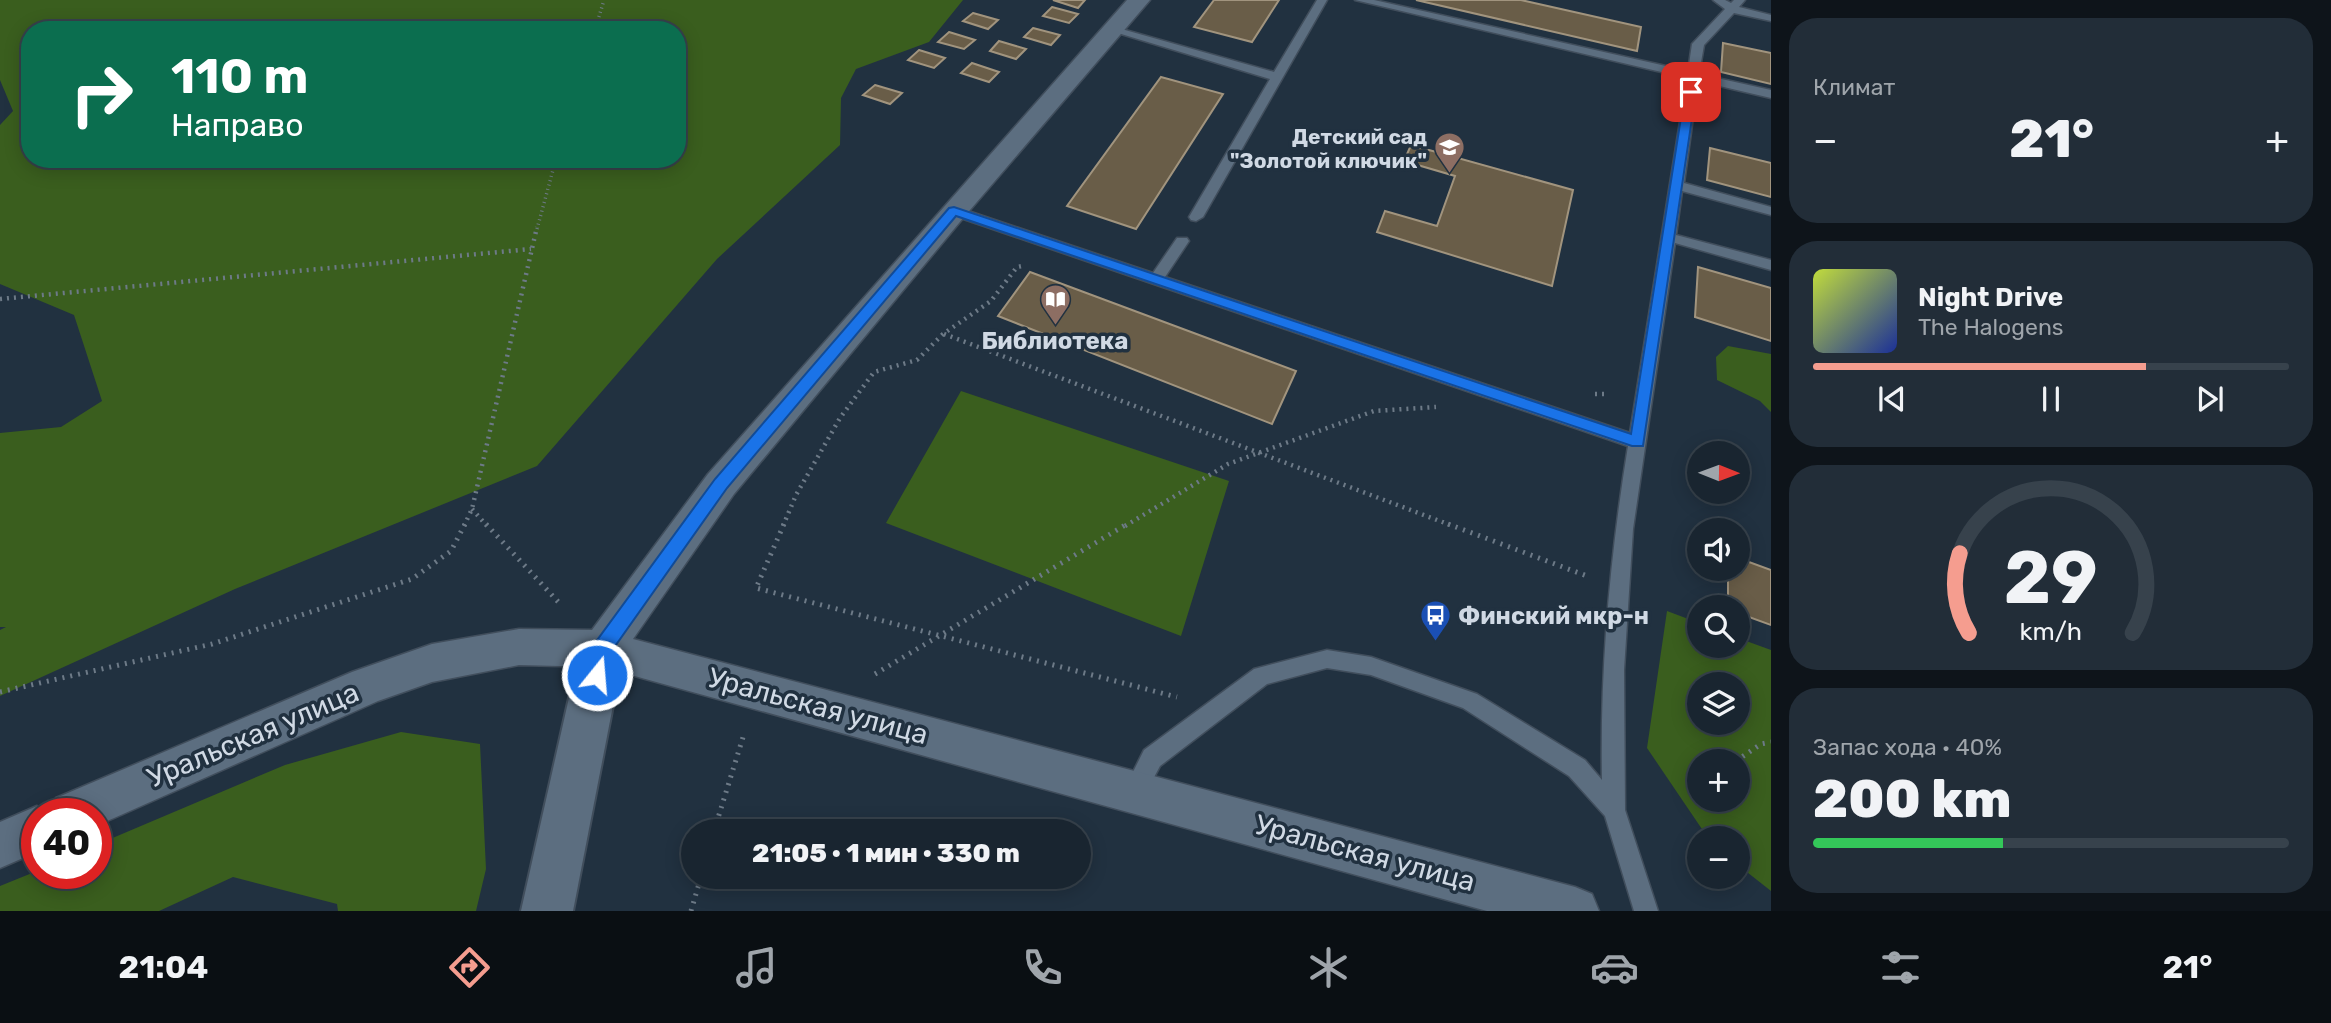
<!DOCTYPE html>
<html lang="ru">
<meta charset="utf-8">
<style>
:root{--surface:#192530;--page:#222d38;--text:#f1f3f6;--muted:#9fa5ab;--line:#37424c;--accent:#f59d8f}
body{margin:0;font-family:Rubik,sans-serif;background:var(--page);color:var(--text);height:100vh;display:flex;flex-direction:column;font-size:26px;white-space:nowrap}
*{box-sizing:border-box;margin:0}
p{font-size:23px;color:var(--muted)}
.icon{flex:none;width:38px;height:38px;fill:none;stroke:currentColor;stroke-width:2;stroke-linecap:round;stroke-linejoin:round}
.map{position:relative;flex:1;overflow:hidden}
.drawer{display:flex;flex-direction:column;gap:18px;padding:18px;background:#0e141a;width:560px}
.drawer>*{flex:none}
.top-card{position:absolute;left:21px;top:21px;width:665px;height:147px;border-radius:28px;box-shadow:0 4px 18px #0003,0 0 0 2px var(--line);background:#0b6e4f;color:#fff;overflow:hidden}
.needle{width:46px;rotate:91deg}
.fabs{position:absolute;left:1687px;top:441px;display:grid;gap:14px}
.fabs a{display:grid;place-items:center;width:63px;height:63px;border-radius:50%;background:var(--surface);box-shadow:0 4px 18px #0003,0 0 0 2px var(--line);font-size:35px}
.speed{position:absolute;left:21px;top:798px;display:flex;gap:14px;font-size:35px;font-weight:700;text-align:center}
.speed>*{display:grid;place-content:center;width:91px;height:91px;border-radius:50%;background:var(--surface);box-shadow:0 4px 18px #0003,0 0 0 2px var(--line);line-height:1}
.speed .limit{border:10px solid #d22;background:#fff;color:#111}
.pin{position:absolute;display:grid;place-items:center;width:60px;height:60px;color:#fff;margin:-30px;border-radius:14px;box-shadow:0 4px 10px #0006}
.me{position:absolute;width:77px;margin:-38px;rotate:17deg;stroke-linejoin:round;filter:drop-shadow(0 0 5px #0008)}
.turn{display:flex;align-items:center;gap:24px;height:147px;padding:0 35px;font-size:32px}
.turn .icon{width:91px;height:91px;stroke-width:2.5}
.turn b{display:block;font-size:49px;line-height:60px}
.big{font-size:52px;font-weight:800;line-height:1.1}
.drawer .card{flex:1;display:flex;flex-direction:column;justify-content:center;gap:10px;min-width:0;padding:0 24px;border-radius:28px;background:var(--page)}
.drawer .dial{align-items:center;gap:0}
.dial svg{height:182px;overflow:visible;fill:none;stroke:var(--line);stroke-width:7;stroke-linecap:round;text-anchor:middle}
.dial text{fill:var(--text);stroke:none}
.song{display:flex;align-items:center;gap:21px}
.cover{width:84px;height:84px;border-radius:10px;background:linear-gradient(135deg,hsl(70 70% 55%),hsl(230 70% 35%))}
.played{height:7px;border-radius:4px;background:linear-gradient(90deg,var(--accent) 70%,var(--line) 70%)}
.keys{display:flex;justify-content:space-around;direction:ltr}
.heat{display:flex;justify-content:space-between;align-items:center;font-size:38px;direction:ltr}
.charge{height:10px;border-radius:5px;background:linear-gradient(90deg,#34c759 40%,var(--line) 0)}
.trip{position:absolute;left:681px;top:819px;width:410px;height:70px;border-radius:35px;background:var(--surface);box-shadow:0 4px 18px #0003,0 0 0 2px var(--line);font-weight:800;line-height:70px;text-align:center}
.dock{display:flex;height:112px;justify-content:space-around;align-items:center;background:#0a0f13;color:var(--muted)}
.dock .icon{width:49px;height:49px}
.dock .selected{color:var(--accent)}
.dock b{font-size:32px;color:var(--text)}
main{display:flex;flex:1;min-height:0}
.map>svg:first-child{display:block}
.green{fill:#3a5e1e;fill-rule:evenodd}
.building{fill:#695d48;stroke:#a1947e;stroke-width:2}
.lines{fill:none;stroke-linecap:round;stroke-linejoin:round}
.service-casing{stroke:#414e5c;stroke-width:3}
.minor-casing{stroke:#414e5c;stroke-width:3}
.tertiary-casing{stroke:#414e5c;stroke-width:4}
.path-far2{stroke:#6d7a87;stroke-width:3.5;stroke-dasharray:1 3.5;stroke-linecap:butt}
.path-far1{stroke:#6d7a87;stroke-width:4.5;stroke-dasharray:2 5;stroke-linecap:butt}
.path{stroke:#6d7a87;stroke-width:5;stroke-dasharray:2 6;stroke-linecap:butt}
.service{fill:#5c6e80;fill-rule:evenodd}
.minor{fill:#5c6e80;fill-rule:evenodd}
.tertiary{fill:#5c6e80;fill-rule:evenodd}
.route{fill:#1a73e8;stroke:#114b97;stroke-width:2}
.labels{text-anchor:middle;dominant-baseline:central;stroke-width:7;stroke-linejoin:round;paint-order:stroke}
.far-poi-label{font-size:21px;font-weight:bold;fill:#d0d9e4;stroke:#213140;text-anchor:end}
.poi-label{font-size:24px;font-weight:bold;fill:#d0d9e4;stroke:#213140}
.near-street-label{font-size:28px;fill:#d0d9e4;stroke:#213140}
</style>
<main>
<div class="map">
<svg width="1771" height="911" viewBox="0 0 1771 911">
<rect width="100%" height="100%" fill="#213140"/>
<path class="green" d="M0 0H963L929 42 856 69 841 98 840 145 717 259 537 466 235 589 0 696V630L6 627H0V433L61 427 102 401 74 315 0 284V125L13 111 0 80ZM30 30H677V159H30Z
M1728 346 1771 354V412L1760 401 1717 380 1716 357Z
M961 391 1229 481 1181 636 886 523Z
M1667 611 1699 623V646H1738V638L1771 650V891L1738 865V838H1708L1647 748ZM1738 684V723H1699V684ZM1738 761V800H1699V761Z
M401 732 480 744 486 869 476 911H338L337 904 233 877 159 911H0V886L37 871V873H96V845L285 765Z"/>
<path class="building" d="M1053 0H1085L1078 8Z
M1214 0H1279L1252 42 1194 27Z
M1416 0H1521L1641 27 1637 51Z
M1052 7 1078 14 1069 23 1043 16Z
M973 13 998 20 988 29 963 21Z
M1033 28 1060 35 1051 45 1024 37Z
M949 32 975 40 964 49 938 42Z
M999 41 1026 49 1016 59 990 51Z
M1723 43 1771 53V84L1721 72Z
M919 50 945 58 934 68 908 60Z
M972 63 999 72 989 82 961 73Z
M1161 77 1223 94 1136 229 1067 206Z
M875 85 902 93 890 104 863 95Z
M1411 145 1573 190 1552 286 1377 232 1385 211 1437 226 1455 176 1404 161Z
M1710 148 1771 163V197L1707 180Z
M1698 267 1771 288V341L1695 317Z
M1030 272 1296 371 1272 424 998 316Z
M1738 558 1771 570V625L1738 613V607H1728V569H1738Z"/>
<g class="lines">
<defs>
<path id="service" d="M1317 0H1327L1203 217 1196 221 1191 220 1189 217 1270 79 1108 30 1118 28 1274 72Z
M1355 0H1374L1688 71 1692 44 1725 9 1713 0H1725L1731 3 1734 0H1745L1739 7 1771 15V21L1734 13 1704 45 1699 74 1771 90V98L1698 81 1684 183 1771 207V215L1682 191 1676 235 1771 260V270L1675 243 1633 529 1624 670 1625 810 1658 911H1634L1605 816 1569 776 1463 708 1371 675 1327 668 1267 684 1160 766 1143 798 1135 801 1127 798 1124 790 1144 750 1254 669 1327 650 1371 657 1477 694 1585 760 1602 780C1600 667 1610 557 1628 446L949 214 947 211 954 207 959 208 1153 273 1177 238H1187L1189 241 1165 277 1630 433 1687 78Z"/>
<path id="minor" d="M1127 0H1150L964 217 734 494 633 639 1575 887 1592 894 1599 911H1487L602 667 519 665 432 682 378 701 96 826V814H37V852L0 868V822L37 806 50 812 56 798 352 672 432 644 519 629 592 630 708 474Z"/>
<path id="tertiary" d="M602 629 618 635 624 649 573 911H521L580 649 586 635Z"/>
</defs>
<use href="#service" class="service-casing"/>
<use href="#minor" class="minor-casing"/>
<use href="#tertiary" class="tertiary-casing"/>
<path class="path-far2" d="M595 30 604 0
M537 229 556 159"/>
<path class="path-far1" d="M0 299 531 249
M944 334 1453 526
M1595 394H1607
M472 509 487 526
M464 526 472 509 537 227
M783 526 796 495 840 418 874 372 917 360 943 334 991 301 1017 267 1022 266
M1125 526 1228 464 1374 411 1436 407"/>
<path class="path" d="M486 524 562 606
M784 524 756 588 1177 697
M1448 524 1587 576
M875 674 1127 524
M0 692 212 644 412 579 451 551 465 524
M1736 761 1761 744 1771 742
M714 831 744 734
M691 911 701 877"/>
<use href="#service" class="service"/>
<use href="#minor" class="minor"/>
<use href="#tertiary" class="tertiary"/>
</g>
<path class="route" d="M1691 89 1696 92 1643 446H1632L956 216 727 488 611 652 603 681 597 684 590 681 587 675 595 643 715 479 949 208 954 207 1631 434 1685 92Z"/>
<defs>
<symbol id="school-pin" viewBox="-11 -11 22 30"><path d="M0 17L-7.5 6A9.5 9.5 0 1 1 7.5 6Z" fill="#8d6e63" stroke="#213140"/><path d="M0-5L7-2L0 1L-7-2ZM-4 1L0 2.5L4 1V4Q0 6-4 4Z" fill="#fff"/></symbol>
<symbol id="library-pin" viewBox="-11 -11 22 30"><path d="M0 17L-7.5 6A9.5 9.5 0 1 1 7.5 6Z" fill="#8d6e63" stroke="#213140"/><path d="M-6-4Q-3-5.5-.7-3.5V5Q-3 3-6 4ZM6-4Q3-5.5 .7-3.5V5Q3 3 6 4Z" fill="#fff"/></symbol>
<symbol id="bus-pin" viewBox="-11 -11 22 30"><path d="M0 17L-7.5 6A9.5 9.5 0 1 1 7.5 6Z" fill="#1a4fb4" stroke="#213140"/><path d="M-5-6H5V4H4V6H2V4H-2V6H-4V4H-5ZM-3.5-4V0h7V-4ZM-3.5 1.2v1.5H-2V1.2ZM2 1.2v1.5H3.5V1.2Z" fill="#fff"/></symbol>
</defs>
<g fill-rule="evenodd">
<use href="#school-pin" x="1432" y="130" width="35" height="47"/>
<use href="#library-pin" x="1038" y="282" width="35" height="47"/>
<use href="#bus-pin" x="1418" y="598" width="35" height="47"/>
</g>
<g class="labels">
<g class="far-poi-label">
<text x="1427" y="136">Детский сад<tspan x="1427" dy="24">"Золотой ключик"</tspan></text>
</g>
<g class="poi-label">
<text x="1055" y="341">Библиотека</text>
<text x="1458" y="616" text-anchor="start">Финский мкр-н</text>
</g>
<g class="near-street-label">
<text transform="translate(818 706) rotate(15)">Уральская улица</text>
<text transform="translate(253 735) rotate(-23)">Уральская улица</text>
<text transform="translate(1365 853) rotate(15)">Уральская улица</text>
</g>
</g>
</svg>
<div class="fabs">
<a><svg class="needle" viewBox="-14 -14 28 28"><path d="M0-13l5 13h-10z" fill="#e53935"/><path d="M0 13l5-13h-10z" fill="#9fa5ab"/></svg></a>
<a><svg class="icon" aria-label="sound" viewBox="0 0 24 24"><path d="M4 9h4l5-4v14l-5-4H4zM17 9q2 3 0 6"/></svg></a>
<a><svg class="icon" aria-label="search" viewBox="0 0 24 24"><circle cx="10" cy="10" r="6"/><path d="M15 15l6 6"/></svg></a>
<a><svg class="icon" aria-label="layers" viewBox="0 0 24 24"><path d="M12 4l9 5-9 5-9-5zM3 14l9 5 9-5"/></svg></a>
<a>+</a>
<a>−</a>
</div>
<div class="speed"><div class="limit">40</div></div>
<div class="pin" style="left:1691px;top:92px;background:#d93025"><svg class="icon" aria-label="arrive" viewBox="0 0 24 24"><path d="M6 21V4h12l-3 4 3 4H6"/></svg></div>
<svg class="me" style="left:597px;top:675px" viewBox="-20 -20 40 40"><circle r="17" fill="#1a73e8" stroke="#fff" stroke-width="3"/><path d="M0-11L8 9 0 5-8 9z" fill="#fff"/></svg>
<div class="trip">21:05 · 1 мин · 330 m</div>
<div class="top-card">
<div class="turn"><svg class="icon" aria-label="right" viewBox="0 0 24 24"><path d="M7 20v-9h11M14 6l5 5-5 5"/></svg><div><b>110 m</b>Направо</div></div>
</div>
</div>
<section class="drawer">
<div class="card"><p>Климат</p>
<div class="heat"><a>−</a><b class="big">21°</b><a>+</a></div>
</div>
<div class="card">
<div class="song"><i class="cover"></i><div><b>Night Drive</b><p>The Halogens</p></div></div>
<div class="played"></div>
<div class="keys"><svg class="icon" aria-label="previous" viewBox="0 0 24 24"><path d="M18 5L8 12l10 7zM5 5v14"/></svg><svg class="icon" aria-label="pause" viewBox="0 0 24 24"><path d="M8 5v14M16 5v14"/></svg><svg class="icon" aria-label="next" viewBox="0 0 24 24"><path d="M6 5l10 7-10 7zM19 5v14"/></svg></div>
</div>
<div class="card dial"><svg viewBox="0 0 100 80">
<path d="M14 69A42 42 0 1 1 86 69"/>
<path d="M14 69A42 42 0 0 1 10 34" stroke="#f59d8f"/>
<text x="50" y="56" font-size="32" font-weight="700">29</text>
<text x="50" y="72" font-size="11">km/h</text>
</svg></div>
<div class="card"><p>Запас хода · 40%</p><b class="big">200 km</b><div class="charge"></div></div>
</section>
</main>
<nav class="dock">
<b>21:04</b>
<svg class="icon selected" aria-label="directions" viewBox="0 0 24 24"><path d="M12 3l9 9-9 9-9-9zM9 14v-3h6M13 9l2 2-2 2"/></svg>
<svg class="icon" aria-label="music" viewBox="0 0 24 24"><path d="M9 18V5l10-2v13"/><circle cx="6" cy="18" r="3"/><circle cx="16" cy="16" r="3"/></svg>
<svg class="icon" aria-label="phone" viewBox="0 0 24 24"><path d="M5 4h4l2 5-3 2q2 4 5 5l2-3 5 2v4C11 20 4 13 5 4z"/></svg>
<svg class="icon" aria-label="climate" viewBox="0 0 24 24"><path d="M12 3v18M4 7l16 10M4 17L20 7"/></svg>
<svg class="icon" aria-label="car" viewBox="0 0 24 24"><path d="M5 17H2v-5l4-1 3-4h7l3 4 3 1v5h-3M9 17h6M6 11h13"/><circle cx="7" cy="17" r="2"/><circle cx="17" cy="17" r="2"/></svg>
<svg class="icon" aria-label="filters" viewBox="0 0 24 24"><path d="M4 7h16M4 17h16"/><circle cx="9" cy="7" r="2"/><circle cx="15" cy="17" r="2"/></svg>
<b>21°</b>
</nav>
